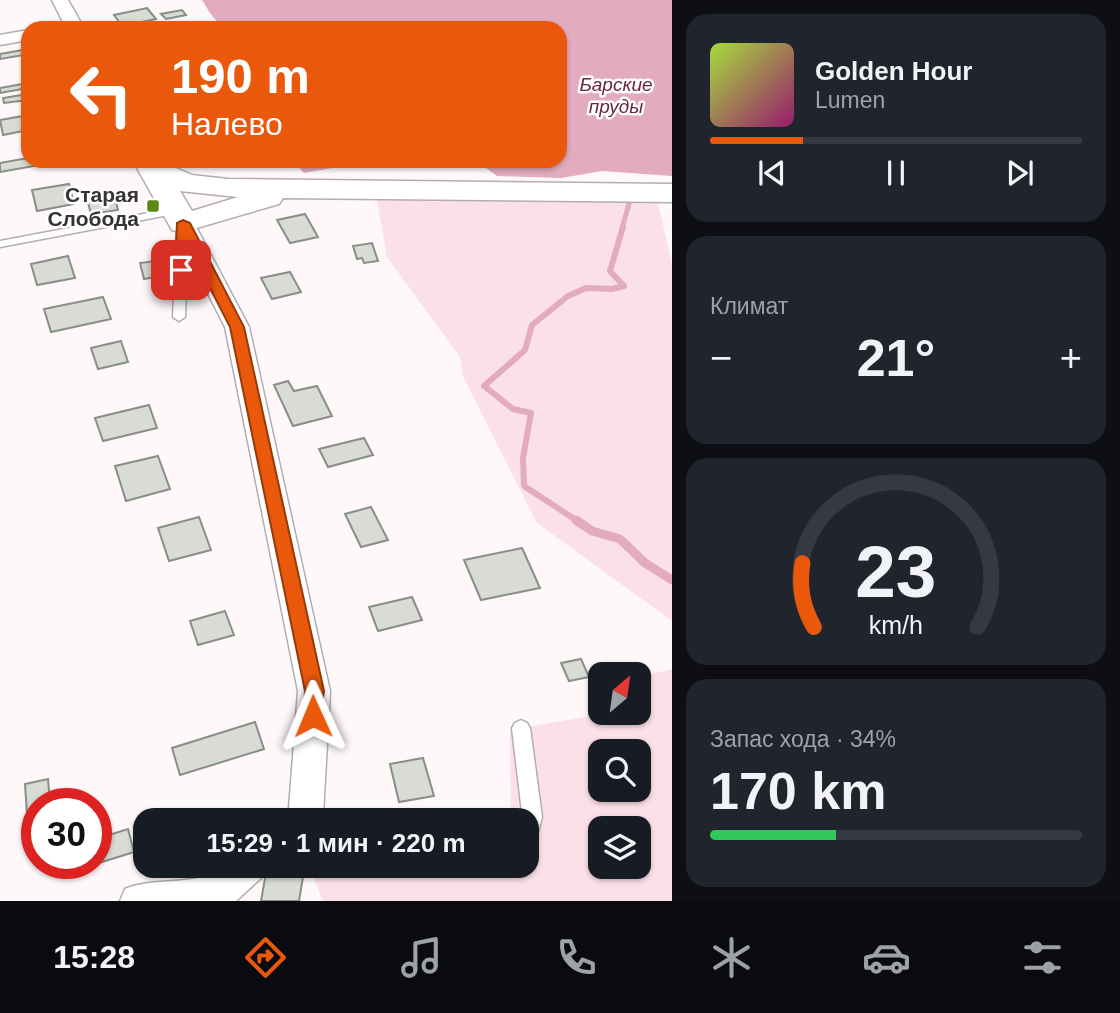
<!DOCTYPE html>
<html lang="ru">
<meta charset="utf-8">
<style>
:root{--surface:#171b24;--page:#20242c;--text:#f1f3f6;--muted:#9ea1a6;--line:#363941;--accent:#ea580c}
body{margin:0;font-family:Helvetica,sans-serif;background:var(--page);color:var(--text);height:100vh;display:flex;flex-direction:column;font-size:26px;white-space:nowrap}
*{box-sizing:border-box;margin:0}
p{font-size:23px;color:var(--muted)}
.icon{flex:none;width:38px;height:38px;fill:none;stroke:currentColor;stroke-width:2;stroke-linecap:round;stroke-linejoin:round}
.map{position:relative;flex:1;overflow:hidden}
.side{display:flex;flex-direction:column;gap:14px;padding:14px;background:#0d0f14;width:448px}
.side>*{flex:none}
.banner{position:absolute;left:21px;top:21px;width:546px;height:147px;border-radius:21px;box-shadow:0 2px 5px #0004;background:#ea580c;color:#fff;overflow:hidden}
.needle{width:46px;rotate:29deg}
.tools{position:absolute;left:588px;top:662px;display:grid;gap:14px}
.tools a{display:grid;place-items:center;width:63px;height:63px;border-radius:14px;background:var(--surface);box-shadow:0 2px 5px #0004;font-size:35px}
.speed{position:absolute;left:21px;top:788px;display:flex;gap:14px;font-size:35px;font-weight:700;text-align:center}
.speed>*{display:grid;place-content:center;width:91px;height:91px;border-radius:50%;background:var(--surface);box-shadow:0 2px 5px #0004;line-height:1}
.speed .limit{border:10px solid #d22;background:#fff;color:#111}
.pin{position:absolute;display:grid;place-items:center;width:60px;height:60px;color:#fff;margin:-30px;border-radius:14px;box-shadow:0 4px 10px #0006}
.me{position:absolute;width:77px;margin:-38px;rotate:359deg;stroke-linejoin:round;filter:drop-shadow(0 0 5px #0008)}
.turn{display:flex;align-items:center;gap:24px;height:147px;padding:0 35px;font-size:32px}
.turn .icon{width:91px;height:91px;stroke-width:2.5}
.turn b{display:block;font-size:49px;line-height:60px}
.big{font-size:52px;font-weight:800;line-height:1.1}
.side .widget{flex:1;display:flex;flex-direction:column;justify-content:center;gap:10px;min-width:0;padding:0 24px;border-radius:21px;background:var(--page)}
.side .dial{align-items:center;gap:0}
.dial svg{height:182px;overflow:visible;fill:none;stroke:var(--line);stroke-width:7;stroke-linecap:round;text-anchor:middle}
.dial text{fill:var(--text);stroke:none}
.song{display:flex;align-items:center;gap:21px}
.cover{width:84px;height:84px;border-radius:10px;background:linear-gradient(135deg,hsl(80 70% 55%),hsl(320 70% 35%))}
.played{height:7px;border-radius:4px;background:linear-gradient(90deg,var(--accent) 25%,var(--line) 25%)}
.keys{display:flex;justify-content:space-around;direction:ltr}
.heat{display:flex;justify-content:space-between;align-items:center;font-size:38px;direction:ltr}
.charge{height:10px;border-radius:5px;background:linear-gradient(90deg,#34c759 34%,var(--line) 0)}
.trip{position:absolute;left:133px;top:808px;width:406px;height:70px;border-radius:21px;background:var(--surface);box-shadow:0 2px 5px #0004;font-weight:800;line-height:70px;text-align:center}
.tabs{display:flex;height:112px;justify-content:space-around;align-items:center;background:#090b0e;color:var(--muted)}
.tabs .icon{width:49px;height:49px}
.tabs .active{color:var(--accent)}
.tabs b{font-size:32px;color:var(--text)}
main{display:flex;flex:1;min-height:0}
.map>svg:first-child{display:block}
.green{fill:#fce0e9;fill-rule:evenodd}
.water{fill:#e2abbe}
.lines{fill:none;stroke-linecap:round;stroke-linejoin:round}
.stream-far2{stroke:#e2abbe;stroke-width:5}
.stream-far1{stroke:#e2abbe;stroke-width:6}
.stream{stroke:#e2abbe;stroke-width:9}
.building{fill:#d8dcd4;stroke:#8a8e86;stroke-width:2}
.lane-casing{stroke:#b5acaf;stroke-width:3}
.street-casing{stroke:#b5acaf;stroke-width:3}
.secondary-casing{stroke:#b5acaf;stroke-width:3}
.lane{fill:#fff;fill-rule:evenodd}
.street{fill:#fff;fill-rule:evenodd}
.secondary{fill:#fff;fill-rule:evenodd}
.route{fill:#ea580c;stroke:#983908;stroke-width:2}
.poi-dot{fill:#5c8816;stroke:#fff;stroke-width:2.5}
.labels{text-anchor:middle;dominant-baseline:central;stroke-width:5;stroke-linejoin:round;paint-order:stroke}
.far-water-label{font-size:19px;font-style:italic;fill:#672642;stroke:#fff}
.poi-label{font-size:21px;font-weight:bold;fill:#363233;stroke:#fff;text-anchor:end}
</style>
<main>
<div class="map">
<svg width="672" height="901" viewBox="0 0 672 901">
<rect width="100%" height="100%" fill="#fef8fa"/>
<path class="green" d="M376 194 657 198 672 265V621L537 523 463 376 460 357 387 257Z
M672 669V901H323L309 866H527V821H511L510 730 614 712H639V677ZM600 751H639V789H600ZM600 828H639V866H600Z"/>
<path class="water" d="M202 0H672V176L602 171 561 178 497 176 479 163 460 161H560V28H236C215 25 213 17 202 0Z
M293 161H371L304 173Z"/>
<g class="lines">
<path class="stream-far2" d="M622 228 629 204"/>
<path class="stream-far1" d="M579 522 524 486 523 458 531 413 513 409 484 386 525 350 532 325 568 296 586 288 612 289 624 286 610 271 623 227"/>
<path class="stream" d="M576 520 592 531 620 539 645 563 672 580"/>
</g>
<path class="building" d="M147 8 156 19 122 26 114 15Z
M182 10 186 15 166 19 161 14Z
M23 50 24 55 0 59V54Z
M28 83V88L0 93V88Z
M28 94V100L4 103 3 98Z
M23 116 28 130 3 135 0 120Z
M28 158V161H62L0 172V163Z
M69 184 74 204 37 211 32 190Z
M114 194 118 210 91 214 87 199Z
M305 214 318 237 290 243 277 220Z
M372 243 378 261 364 263 362 258 357 259 353 246Z
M68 256 75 278 37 285 31 264Z
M163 260 167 275 144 279 140 263Z
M290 272 301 292 272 299 261 278Z
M103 297 111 319 51 332 44 309Z
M121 341 128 362 98 369 91 348Z
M288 381 294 391 317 386 332 416 293 426 274 385Z
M149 405 157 428 103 441 95 418Z
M364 438 373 455 328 467 319 449Z
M158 456 170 489 126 501 115 466Z
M371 507 388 540 361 547 345 514Z
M199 517 211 550 169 561 158 528Z
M522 548 540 588 481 600 464 560Z
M412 597 422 620 378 631 369 607Z
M225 611 234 635 198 645 190 621Z
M581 659 589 677 569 681 561 663Z
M255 722 264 749 180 775 172 748Z
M423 758 434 796 399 802 390 764Z
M48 779 50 803H37V829L28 830 25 784Z
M128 829 134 852 64 874 62 863H96V839Z
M267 867 304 871 299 901H261Z"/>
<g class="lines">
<defs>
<path id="lane" d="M175 208 179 209V213L0 247V241Z
M183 222 189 225 185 317 179 321 173 317 177 225Z
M521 720 527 723 530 728 542 817 534 848 527 851V821H523L512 728 515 723Z"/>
<path id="street" d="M52 0H68L84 28H66Z
M28 30V40L0 45V35Z
M183 217 191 218 194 223 249 327 330 691 323 815 320 821H283L289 808 298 691 225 327 172 223 175 218Z
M223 866H266L261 878 236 901H120L125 889C155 876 198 888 223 866Z"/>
<path id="secondary" d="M160 161 192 175 228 179 672 184V202L283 198 279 204 183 232 172 230 137 168 142 162ZM180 191 238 197 192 211Z"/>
</defs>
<use href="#lane" class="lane-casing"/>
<use href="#street" class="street-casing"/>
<use href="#secondary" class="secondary-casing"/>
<use href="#lane" class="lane"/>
<use href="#street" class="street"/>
<use href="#secondary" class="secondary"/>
</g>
<path class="route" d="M183 220 190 223 244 327 324 691 319 722 313 725 306 722 303 716 305 691 230 327 189 247 188 270 181 274 175 270 177 223Z"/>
<rect class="poi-dot" x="146" y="199" width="14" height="14" rx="3.5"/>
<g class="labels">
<g class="far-water-label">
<text x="616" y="84">Барские<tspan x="616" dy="22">пруды</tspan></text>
</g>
<g class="poi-label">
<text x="139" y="194">Старая<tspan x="139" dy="24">Слобода</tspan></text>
</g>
</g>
</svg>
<div class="tools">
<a><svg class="needle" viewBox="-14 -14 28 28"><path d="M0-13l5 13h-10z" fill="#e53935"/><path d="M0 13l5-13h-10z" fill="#9ea1a6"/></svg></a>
<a><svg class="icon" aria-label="search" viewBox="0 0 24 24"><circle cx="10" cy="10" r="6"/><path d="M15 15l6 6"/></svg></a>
<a><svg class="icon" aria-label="layers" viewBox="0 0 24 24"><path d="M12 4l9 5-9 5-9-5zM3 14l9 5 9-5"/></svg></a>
</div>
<div class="speed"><div class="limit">30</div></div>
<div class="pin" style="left:181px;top:270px;background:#d93025"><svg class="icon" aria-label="arrive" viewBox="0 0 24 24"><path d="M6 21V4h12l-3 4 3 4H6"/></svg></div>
<svg class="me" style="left:313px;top:716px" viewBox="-20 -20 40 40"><path d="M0-17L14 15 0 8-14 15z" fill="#ea580c" stroke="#fff" stroke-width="4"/></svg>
<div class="trip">15:29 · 1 мин · 220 m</div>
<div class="banner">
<div class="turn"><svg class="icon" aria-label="left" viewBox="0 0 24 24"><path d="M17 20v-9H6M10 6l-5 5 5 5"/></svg><div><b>190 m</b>Налево</div></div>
</div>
</div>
<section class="side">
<div class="widget">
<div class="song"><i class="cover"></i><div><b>Golden Hour</b><p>Lumen</p></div></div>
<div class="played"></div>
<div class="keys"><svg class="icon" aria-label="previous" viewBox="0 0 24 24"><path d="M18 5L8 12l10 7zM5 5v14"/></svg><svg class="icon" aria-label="pause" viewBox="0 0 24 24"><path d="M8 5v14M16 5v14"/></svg><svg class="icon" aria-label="next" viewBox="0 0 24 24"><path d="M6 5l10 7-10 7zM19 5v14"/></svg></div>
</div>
<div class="widget"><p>Климат</p>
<div class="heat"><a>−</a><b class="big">21°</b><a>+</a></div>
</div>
<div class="widget dial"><svg viewBox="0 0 100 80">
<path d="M14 69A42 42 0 1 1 86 69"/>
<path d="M14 69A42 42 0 0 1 9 41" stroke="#ea580c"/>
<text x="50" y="56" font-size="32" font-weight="700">23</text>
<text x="50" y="72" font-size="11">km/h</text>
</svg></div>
<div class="widget"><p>Запас хода · 34%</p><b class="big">170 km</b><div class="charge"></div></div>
</section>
</main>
<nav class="tabs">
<b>15:28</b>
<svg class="icon active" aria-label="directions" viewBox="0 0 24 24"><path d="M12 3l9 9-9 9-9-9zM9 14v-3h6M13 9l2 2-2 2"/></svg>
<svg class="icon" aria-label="music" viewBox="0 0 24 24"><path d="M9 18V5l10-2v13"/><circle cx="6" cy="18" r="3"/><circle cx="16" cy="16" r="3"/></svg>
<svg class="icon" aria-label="phone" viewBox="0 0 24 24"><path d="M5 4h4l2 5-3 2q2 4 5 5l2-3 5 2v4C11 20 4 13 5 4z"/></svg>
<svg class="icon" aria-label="climate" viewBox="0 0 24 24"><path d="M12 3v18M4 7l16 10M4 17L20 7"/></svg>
<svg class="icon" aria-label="car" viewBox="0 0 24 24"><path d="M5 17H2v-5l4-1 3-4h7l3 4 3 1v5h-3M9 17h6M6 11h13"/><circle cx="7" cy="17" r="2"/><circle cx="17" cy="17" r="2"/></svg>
<svg class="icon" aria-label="filters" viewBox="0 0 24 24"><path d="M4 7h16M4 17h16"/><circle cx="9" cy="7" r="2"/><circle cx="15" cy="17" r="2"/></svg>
</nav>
